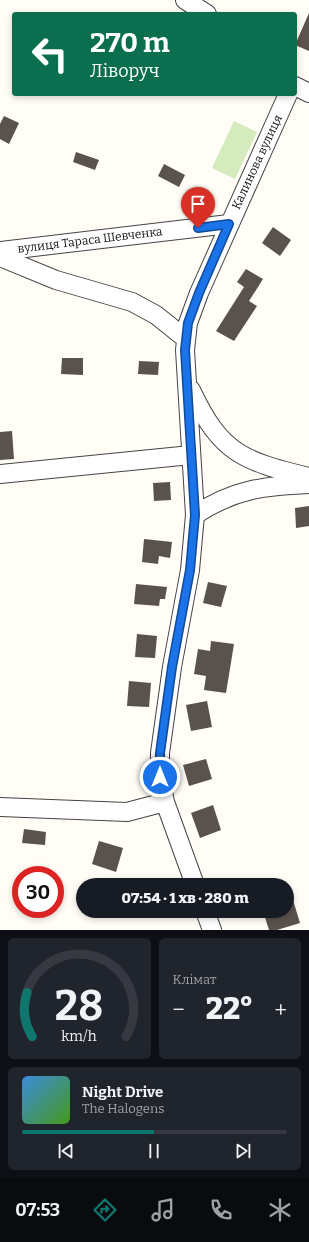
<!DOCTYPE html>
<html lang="uk">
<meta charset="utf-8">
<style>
:root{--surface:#171b24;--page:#20242c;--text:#f1f3f6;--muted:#9ea1a6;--line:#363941;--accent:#0f766e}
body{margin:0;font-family:Bitter,serif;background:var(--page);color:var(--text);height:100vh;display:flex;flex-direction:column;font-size:15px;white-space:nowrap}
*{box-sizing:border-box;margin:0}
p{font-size:13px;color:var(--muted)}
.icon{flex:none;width:22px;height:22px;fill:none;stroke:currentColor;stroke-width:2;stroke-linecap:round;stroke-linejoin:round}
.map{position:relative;height:930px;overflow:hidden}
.side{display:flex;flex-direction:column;gap:8px;padding:8px;background:#0d0f14;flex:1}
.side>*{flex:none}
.hud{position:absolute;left:12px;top:12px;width:285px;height:84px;border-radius:4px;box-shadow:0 2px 6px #0003;background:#0b6e4f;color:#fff;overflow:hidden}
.speed{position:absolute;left:12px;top:866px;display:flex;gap:8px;font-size:20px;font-weight:700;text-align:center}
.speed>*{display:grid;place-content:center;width:52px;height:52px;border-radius:50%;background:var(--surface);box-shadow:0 2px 6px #0003;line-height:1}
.speed .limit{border:6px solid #d22;background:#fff;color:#111}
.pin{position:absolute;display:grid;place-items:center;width:34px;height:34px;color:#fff;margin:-41px -17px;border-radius:50% 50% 50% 0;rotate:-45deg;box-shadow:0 0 4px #0007}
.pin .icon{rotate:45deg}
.me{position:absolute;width:44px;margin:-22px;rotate:0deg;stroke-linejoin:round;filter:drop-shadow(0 0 3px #0008)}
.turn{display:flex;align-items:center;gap:14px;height:84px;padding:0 12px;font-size:18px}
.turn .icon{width:52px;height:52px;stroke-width:2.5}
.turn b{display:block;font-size:28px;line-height:34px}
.big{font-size:30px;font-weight:800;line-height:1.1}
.side .widget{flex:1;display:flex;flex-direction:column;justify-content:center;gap:6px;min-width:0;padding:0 14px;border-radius:6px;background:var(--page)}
.side .dial{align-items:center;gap:0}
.dial svg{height:104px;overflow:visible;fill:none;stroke:var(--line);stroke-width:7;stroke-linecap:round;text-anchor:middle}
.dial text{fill:var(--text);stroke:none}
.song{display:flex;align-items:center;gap:12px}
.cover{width:48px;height:48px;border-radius:6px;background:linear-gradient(135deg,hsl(210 70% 55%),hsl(100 70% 35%))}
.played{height:4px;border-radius:2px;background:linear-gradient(90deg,var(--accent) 50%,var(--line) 50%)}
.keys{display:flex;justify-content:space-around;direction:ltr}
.heat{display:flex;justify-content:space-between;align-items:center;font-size:22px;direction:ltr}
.side .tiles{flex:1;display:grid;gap:8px;grid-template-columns:1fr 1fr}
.widget:last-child{grid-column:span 2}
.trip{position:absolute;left:76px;top:878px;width:218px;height:40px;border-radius:20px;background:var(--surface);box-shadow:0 2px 6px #0003;font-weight:800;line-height:40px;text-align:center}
.tab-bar{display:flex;height:64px;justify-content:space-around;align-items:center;background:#090b0e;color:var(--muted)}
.tab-bar .icon{width:28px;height:28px}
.tab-bar .on{color:var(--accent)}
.tab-bar b{font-size:18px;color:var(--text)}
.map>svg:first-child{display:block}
.green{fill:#d5ebbd}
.building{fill:#5a524d}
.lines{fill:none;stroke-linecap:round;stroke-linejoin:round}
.minor-casing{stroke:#444;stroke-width:20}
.minor{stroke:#fff;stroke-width:18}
.route-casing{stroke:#114b97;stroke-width:10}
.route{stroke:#1a73e8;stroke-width:7}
.labels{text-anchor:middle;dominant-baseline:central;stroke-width:4;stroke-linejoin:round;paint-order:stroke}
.street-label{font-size:12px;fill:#111;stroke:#fff}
</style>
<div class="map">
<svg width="309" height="930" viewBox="0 0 309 930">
<rect width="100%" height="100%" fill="#fffdf5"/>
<path class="green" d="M234 121 257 132 235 179 212 168Z"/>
<path class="building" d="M309 13V51L295 45Z
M4 116 19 123 9 144 0 139V124Z
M76 152 99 160 95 170 73 162Z
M164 164 185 175 179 187 158 176Z
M273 227 291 240 280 256 262 243Z
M246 269 263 279 249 301 257 306 234 341 216 331 244 287 237 282Z
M62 358H83V375L61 374Z
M139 361 159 362 158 375 138 374Z
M12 431 14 459 0 460V432Z
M170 482 171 500 154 501 153 483Z
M309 506V526L296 528 295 508Z
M144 539 172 542 170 558 159 556 158 564 142 562Z
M208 582 227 586 221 607 203 603Z
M136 584 167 587 165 599H160L159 606 134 604Z
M137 634 157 636 155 658 135 657Z
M211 641 234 644 226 693 204 690 206 676 194 674 198 649 210 651Z
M129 681 151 683 149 707 127 706Z
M207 701 212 727 191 731 186 705Z
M206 759 212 779 189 786 183 765Z
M213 805 221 830 200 838 191 813Z
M24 829 46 832 45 845 22 843Z
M99 841 123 848 116 872 92 864Z
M287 890H290L300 923 277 930H269L263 911H287Z"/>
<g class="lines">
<defs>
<path id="minor" d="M185 0 207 14
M295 86 309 93
M0 251 229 224
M0 257 56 280 132 302 156 315 186 339
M191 390C221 454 243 461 309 477
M0 474 191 455
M195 515C234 489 264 486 309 484
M0 807 127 812 165 802
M195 885 165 802 160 777V753L172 667 190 570 195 515 185 350 188 323 199 293 288 94
M205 911 212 930"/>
</defs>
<use href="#minor" class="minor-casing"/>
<use href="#minor" class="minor"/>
</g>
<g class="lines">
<defs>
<path id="route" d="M160 777V753L172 667 190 570 195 515 185 350 188 323 199 293 229 224 198 228"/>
</defs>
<use href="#route" class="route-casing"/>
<use href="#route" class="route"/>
</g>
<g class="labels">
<g class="street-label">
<text transform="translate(257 162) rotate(-65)">Калинова вулиця</text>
<text transform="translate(90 240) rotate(-7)">вулиця Тараса Шевченка</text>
</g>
</g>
</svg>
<div class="speed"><div class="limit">30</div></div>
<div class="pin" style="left:198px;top:228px;background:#d93025"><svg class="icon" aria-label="arrive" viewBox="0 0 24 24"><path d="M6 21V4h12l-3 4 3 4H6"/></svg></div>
<svg class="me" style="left:160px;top:777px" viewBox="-20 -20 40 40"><circle r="17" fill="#1a73e8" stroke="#fff" stroke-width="3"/><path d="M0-11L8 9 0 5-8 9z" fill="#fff"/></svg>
<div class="trip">07:54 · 1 хв · 280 m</div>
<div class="hud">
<div class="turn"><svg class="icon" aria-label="left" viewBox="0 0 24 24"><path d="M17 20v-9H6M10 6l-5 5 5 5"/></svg><div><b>270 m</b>Ліворуч</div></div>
</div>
</div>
<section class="side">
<div class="tiles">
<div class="widget dial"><svg viewBox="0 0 100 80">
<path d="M14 69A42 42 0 1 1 86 69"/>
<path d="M14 69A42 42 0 0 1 10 35" stroke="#0f766e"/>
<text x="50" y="56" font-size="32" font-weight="700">28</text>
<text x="50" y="72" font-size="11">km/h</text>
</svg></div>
<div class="widget"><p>Клімат</p>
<div class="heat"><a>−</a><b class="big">22°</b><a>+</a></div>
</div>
<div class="widget">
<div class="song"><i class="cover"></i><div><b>Night Drive</b><p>The Halogens</p></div></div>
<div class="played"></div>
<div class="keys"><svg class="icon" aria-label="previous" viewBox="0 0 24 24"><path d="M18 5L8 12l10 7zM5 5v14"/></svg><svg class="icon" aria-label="pause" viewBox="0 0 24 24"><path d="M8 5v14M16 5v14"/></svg><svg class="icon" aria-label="next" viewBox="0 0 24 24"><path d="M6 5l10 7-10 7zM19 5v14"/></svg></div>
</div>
</div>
</section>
<nav class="tab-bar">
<b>07:53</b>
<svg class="icon on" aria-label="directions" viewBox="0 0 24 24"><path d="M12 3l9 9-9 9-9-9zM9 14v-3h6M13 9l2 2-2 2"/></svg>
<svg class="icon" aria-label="music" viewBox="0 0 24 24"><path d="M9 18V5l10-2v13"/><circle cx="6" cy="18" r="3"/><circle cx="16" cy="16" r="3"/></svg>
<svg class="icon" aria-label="phone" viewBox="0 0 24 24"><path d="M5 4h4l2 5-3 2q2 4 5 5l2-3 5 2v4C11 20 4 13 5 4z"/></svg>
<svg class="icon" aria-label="climate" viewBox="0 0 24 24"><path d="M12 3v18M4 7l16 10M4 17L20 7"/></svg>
</nav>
